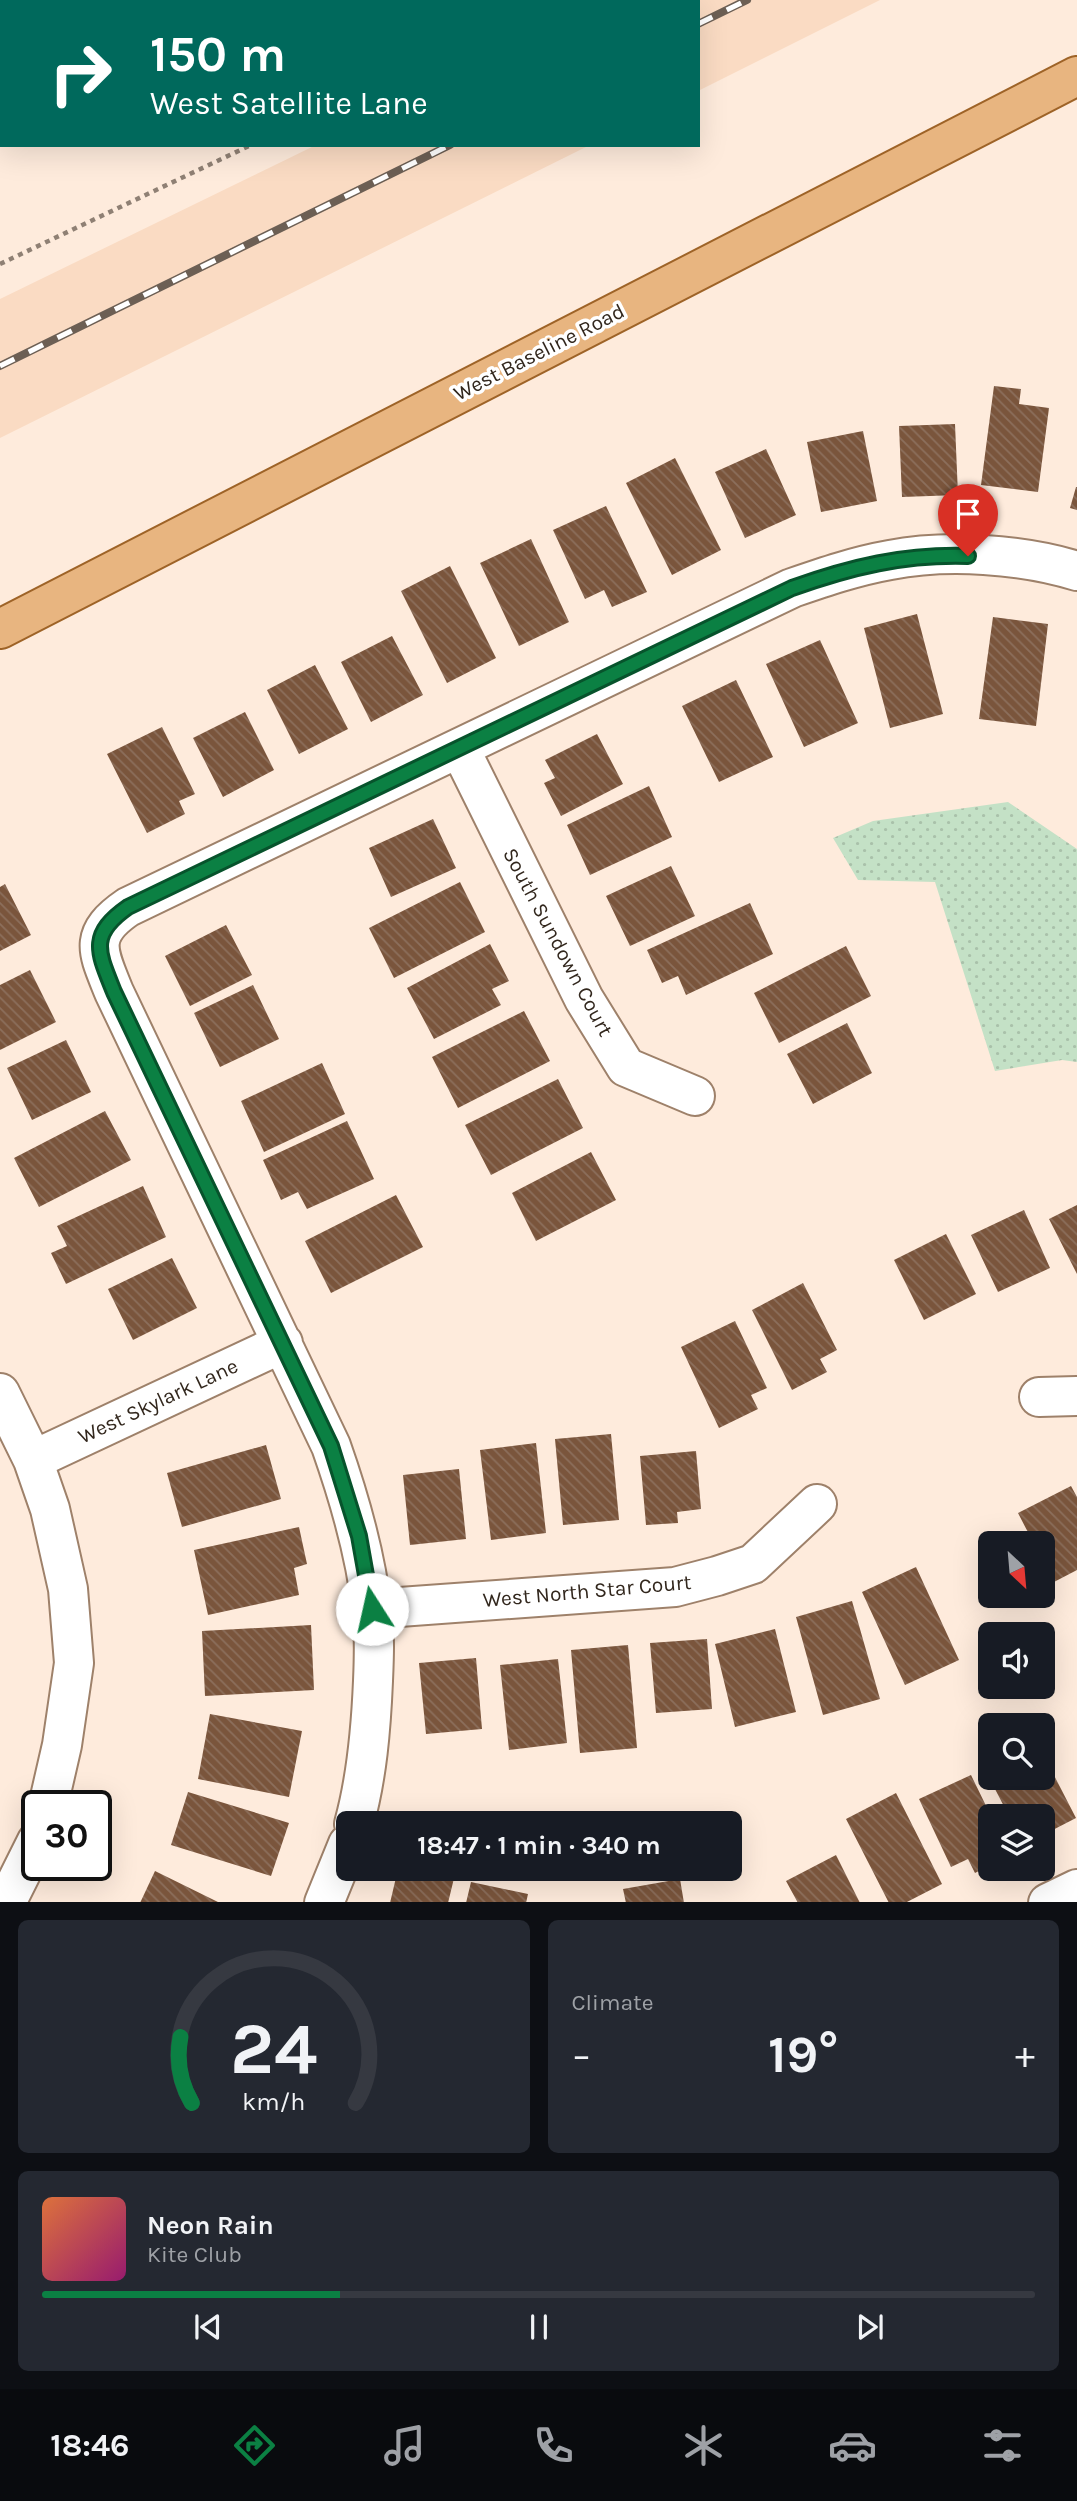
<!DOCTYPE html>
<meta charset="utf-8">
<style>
:root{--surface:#171b24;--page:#242831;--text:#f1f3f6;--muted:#9ea1a6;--line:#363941;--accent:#0b8043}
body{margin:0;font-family:Karla,sans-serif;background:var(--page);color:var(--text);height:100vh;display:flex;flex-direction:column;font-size:26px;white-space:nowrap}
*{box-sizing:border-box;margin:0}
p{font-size:23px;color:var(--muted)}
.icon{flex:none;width:38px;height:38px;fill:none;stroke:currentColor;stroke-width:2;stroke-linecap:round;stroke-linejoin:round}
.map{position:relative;height:1902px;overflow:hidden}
.side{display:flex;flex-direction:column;gap:18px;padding:18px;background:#0d0f14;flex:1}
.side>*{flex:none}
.top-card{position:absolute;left:0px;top:0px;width:700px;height:147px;box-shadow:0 7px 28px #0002;background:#00695c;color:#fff;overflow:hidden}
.needle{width:46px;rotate:154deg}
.fabs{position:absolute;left:978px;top:1531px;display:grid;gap:14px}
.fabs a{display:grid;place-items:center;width:77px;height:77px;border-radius:10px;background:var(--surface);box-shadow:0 7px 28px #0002;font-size:35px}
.speed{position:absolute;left:21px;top:1790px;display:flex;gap:14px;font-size:35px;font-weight:700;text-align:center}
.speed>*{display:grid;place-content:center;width:91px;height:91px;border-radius:50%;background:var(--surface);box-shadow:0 7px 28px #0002;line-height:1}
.speed .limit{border:4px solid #111;border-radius:10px;background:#fff;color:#111}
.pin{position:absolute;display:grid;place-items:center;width:60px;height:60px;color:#fff;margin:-72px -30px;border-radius:50% 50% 50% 0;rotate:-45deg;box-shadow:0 0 7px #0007}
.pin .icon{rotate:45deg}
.me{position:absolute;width:77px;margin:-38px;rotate:350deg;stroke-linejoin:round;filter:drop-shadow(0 0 5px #0008)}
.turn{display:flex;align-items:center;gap:24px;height:147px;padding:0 35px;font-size:32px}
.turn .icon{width:91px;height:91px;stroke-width:2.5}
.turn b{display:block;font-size:49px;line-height:60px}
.big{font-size:52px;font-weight:700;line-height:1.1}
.side .tile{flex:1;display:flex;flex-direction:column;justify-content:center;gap:10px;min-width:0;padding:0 24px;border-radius:10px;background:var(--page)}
.side .dial{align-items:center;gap:0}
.dial svg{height:182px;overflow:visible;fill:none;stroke:var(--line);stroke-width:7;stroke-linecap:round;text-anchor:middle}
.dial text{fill:var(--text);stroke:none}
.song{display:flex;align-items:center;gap:21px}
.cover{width:84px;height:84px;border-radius:10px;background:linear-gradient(135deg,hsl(20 70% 55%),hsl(320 70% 35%))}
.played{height:7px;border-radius:4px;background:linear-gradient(90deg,var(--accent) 30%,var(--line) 30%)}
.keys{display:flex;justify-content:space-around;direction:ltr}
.heat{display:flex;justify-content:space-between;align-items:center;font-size:38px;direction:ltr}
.side .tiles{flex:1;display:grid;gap:18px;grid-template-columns:1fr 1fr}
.tile:last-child{grid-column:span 2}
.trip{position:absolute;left:336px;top:1811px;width:406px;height:70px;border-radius:10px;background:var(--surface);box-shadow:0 7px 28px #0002;font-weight:700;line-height:70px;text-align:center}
.tab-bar{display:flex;height:112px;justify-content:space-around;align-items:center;background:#090b0e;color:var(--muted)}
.tab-bar .icon{width:49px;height:49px}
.tab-bar .active{color:var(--accent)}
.tab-bar b{font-size:32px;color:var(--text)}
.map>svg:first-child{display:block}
.built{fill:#fadbc3}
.grass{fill:url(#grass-dots)}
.building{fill:url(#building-back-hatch)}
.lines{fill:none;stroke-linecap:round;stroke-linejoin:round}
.minor-casing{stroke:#9e816a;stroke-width:42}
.major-casing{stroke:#9e6327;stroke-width:42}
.path{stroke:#8f8074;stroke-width:4.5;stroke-dasharray:5 5;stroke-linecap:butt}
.minor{stroke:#fff;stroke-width:38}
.major{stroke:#e8b580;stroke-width:38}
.rail-casing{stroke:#6c5f54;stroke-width:8}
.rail{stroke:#fff;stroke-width:5;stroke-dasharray:16;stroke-linecap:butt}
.route-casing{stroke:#07532c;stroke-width:18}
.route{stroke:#0b8043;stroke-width:12}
.labels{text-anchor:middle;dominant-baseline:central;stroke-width:7;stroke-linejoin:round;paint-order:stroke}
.street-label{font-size:21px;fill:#32271d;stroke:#fff}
</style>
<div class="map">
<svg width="1077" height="1903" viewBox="0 0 1077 1903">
<defs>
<pattern id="grass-dots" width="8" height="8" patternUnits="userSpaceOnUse" patternTransform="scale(1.75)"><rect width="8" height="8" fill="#c4e1c6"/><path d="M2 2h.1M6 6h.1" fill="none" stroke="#a9c1aa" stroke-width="1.8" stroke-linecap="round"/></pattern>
<pattern id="building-back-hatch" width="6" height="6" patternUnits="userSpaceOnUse" patternTransform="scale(1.75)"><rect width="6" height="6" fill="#7a553c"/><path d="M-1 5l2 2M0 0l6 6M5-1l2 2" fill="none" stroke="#8c6f5c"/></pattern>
</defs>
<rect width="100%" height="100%" fill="#feebdc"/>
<path class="built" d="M612 0H880L698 91V2H608Z
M316 145H590L0 438V299Z"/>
<path class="grass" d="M1008 802 1077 849V1062L1062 1060 995 1071 935 882 858 880 833 838 873 821Z"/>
<path class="building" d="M994 386 1021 389 1019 404 1049 408 1038 492 981 485Z
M955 424 958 495 902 497 899 426Z
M863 431 877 501 821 512 807 442Z
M766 449 796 515 745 538 715 472Z
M675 458 721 550 672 575 626 483Z
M1076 487H1077V510L1070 508Z
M606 506 647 592 612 607 604 590 585 599 553 530Z
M531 539 569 622 519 646 480 563Z
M450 566 496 658 447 683 401 591Z
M917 614 943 714 890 728 864 628Z
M993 617 1048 624 1036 726 979 719Z
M392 636 423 695 371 722 341 662Z
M820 640 858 723 804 747 766 664Z
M315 665 348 729 299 754 267 690Z
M736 680 773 757 719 782 682 706Z
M245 712 274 770 223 797 193 738Z
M162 727 195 794 179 801 185 814 147 833 107 754Z
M597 734 623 784 561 816 544 783 555 778 545 760Z
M649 786 672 837 590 875 567 825Z
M433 819 456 868 391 897 369 848Z
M671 866 695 916 630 946 606 896Z
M460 882 485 932 394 978 369 928Z
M5 884 31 935 0 951V887Z
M750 903 773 954 686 995 678 976 662 983 647 950Z
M226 925 252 975 190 1006 165 956Z
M490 944 509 981 492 989 501 1005 434 1039 407 988Z
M846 946 871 996 779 1043 754 993Z
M30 970 56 1022 0 1050V985Z
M253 985 279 1039 220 1067 194 1013Z
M524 1011 550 1061 458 1108 432 1057Z
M847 1023 872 1073 813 1104 787 1054Z
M66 1040 91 1092 32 1120 7 1068Z
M322 1063 345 1114 264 1152 241 1101Z
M558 1079 583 1128 491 1175 465 1125Z
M105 1111 131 1160 39 1207 14 1158Z
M347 1121 374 1179 307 1209 298 1192 281 1200 263 1160Z
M591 1152 616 1200 536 1241 512 1193Z
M143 1186 166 1237 66 1284 51 1253 67 1246 57 1226Z
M396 1195 423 1247 331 1293 305 1241Z
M1077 1205V1274L1049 1219Z
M1024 1210 1050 1268 998 1292 971 1235Z
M946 1234 976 1294 924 1320 894 1260Z
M172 1258 197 1308 133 1340 108 1289Z
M803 1283 837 1350 820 1359 827 1372 792 1390 752 1310Z
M735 1321 767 1388 751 1395 758 1409 719 1428 681 1347Z
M611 1434 619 1520 563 1525 555 1439Z
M536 1443 546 1533 491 1540 480 1450Z
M266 1445 281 1499 182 1527 167 1473Z
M696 1451 701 1509 677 1512 678 1523 646 1525 640 1456Z
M459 1469 466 1539 410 1545 403 1475Z
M1071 1486 1077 1497V1570L1054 1582 1043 1561V1544H1034L1018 1513Z
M299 1527 307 1564 294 1568 299 1595 208 1615 194 1550Z
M916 1567 959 1660 905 1685 862 1592Z
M852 1601 880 1699 823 1715 796 1617Z
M311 1625 314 1690 205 1696 202 1631Z
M775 1629 796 1712 735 1727 715 1644Z
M707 1639 712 1709 656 1713 650 1643Z
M628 1645 637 1748 580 1753 571 1650Z
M476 1658 482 1729 426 1734 419 1663Z
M558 1659 567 1743 509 1750 500 1665Z
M210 1714 302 1731 289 1797 198 1779Z
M1043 1754 1076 1818 1043 1835V1816H1009L982 1764 990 1760V1778H1043Z
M971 1775 991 1816 990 1865 975 1873 968 1859 951 1867 919 1799Z
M188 1792 289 1823 271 1876 171 1845Z
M896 1793 942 1884 905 1903H889L846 1819Z
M836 1855 860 1903H798L786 1881Z
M398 1869 456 1870 448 1903H390Z
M155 1871 220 1903H140Z
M680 1879 684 1903H626L623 1889Z
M471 1882 528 1894 526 1903H466Z"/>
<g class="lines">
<defs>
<path id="minor" d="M460 749 584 999 626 1067 695 1096
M0 1393 33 1460 50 1509 68 1589 74 1663 62 1745 48 1806
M1039 1397 1077 1396
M33 1460 283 1343
M372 1609 675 1587 717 1576 753 1564 817 1504
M354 1824C367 1777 371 1729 373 1681 374 1658 375 1635 372 1612 366 1555 350 1500 331 1446L114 992C98 952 87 935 128 907L792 588C824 577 856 566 890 560 947 549 1022 554 1077 571
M6 1903 37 1841
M324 1903 348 1844
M1048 1903 1077 1889"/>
<path id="major" d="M0 629 1077 76"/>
</defs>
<use href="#minor" class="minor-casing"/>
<use href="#major" class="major-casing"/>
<path class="path" d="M31 2 34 0
M149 2 153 0
M553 2 557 0
M0 17 2 16
M0 75H2
M0 264 251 145"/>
<use href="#minor" class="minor"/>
<use href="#major" class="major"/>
<defs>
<path id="rail" d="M698 24 747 0
M0 366 450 145"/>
</defs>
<use href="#rail" class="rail-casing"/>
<use href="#rail" class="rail"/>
</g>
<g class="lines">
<defs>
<path id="route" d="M372 1609 359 1536 331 1446 114 992C98 952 88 935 128 907L792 588C851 567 904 554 968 556"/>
</defs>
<use href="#route" class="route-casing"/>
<use href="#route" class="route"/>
</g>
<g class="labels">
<g class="street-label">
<text transform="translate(539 352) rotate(-27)">West Baseline Road</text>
<text transform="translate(558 942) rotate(62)">South Sundown Court</text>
<text transform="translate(158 1401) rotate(-25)">West Skylark Lane</text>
<text transform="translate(587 1591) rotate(-5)">West North Star Court</text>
</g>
</g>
</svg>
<div class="fabs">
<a><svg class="needle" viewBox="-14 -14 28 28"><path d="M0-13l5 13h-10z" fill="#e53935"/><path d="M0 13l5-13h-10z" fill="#9ea1a6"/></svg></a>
<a><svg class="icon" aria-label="sound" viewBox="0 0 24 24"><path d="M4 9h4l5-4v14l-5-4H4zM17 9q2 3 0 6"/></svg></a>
<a><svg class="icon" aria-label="search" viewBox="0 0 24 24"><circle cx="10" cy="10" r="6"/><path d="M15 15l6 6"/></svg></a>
<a><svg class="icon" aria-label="layers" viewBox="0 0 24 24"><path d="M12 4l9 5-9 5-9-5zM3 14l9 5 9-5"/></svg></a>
</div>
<div class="speed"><div class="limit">30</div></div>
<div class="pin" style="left:968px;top:556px;background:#d93025"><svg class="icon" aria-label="arrive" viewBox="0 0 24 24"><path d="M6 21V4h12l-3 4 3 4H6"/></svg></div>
<svg class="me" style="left:372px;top:1609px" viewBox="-20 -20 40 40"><circle r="19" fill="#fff"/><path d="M0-13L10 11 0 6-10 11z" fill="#0b8043"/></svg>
<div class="trip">18:47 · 1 min · 340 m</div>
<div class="top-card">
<div class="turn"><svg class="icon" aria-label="right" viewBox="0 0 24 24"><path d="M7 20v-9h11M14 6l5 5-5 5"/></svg><div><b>150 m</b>West Satellite Lane</div></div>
</div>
</div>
<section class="side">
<div class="tiles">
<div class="tile dial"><svg viewBox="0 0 100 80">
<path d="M14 69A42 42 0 1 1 86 69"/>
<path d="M14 69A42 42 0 0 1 9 40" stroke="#0b8043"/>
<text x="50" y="56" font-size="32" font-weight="700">24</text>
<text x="50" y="72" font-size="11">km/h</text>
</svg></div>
<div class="tile"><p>Climate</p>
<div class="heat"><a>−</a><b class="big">19°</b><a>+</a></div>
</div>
<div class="tile">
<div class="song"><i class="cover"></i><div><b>Neon Rain</b><p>Kite Club</p></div></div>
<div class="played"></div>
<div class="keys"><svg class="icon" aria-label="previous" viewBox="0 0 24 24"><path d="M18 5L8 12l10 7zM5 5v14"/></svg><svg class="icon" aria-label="pause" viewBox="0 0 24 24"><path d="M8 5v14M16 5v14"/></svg><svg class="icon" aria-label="next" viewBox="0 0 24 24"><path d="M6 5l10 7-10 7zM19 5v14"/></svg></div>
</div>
</div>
</section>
<nav class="tab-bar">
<b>18:46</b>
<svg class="icon active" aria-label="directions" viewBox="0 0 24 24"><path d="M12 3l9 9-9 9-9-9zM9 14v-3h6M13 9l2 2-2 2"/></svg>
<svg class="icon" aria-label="music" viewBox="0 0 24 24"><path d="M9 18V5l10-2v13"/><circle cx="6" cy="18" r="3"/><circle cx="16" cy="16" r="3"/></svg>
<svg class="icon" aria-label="phone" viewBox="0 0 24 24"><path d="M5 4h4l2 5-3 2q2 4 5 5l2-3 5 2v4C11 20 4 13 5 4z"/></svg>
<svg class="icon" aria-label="climate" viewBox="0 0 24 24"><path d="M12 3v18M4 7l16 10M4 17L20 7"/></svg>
<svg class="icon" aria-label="car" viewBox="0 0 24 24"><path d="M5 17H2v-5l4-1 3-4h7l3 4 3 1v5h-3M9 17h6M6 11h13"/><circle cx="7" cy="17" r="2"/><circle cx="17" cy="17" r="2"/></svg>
<svg class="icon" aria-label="filters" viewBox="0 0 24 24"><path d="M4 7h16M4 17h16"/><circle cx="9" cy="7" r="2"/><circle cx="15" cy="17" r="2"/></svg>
</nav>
